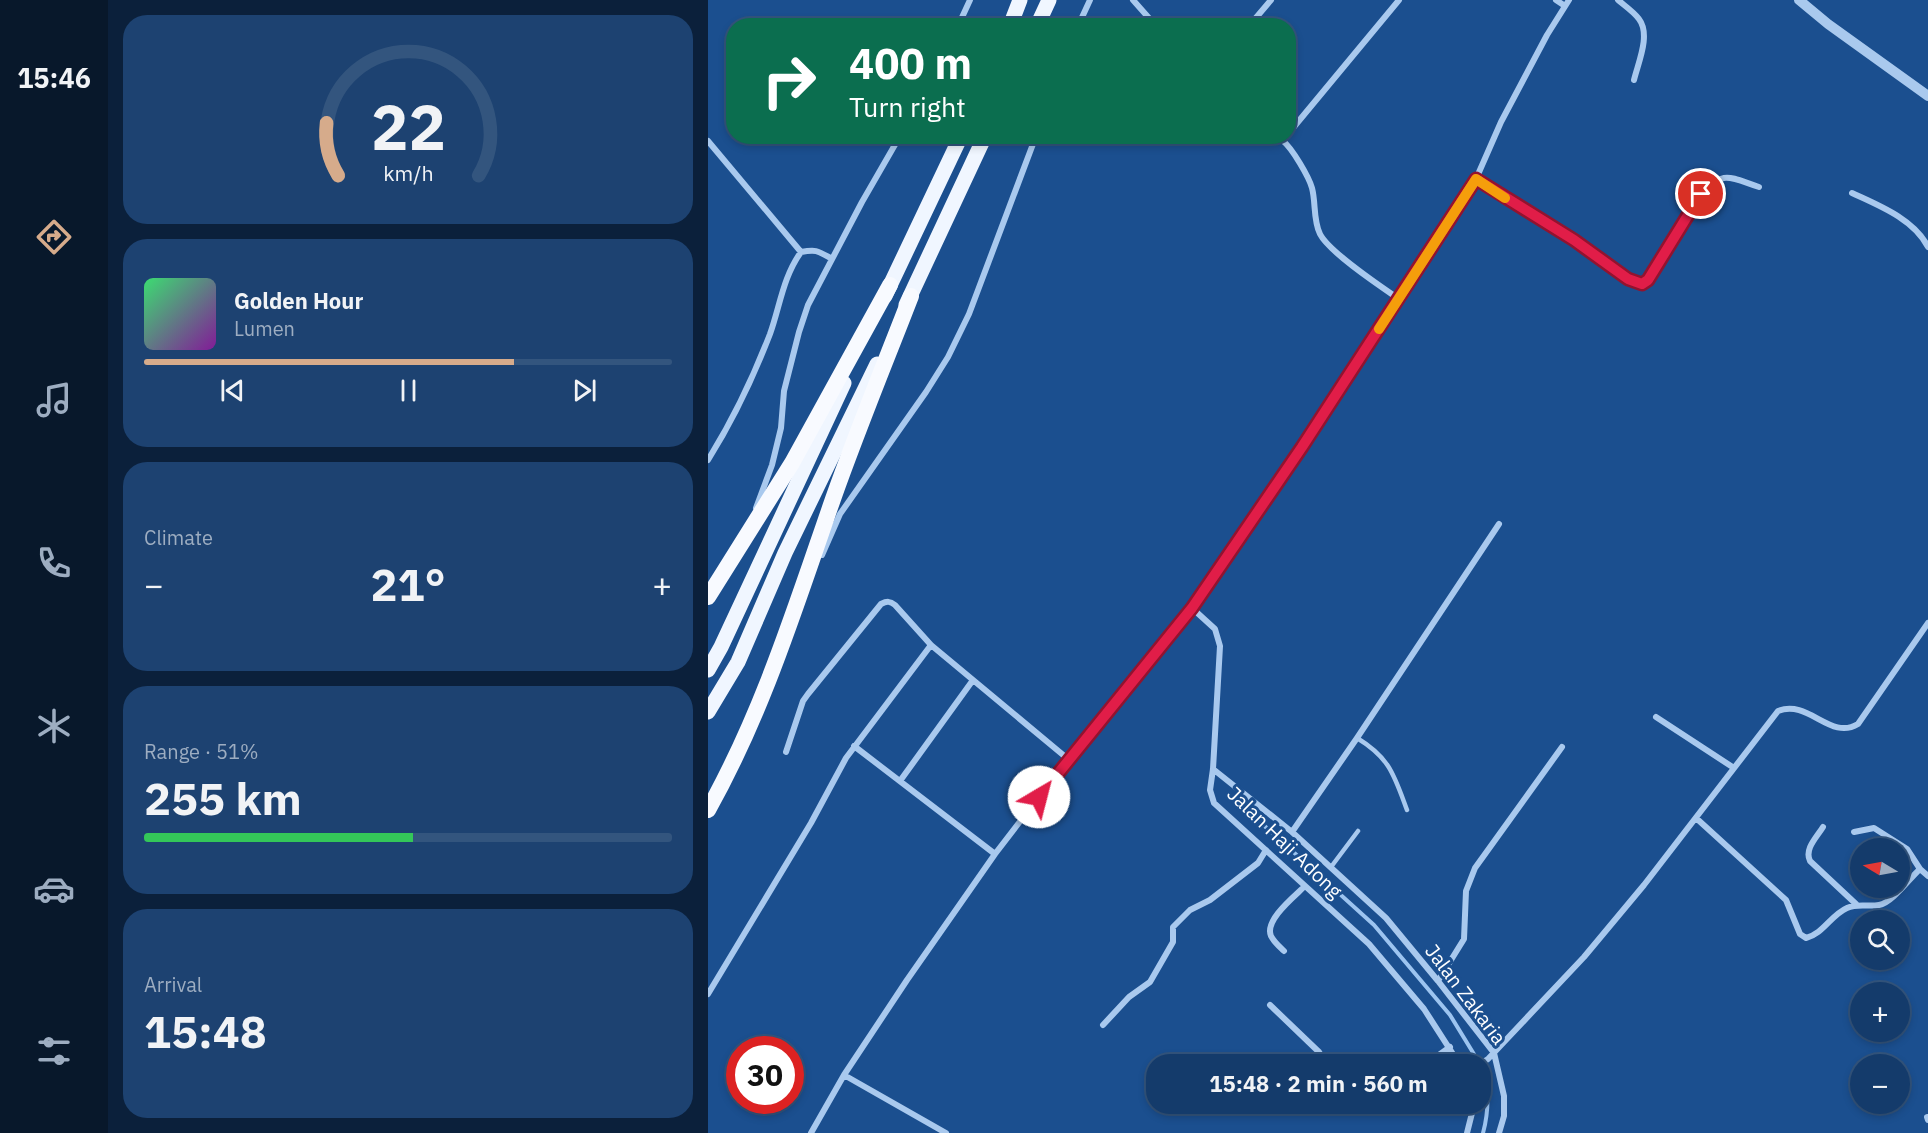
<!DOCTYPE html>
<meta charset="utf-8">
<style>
:root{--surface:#143b6b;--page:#1d4271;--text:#f1f3f6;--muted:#9dadc1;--line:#33557e;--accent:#d6ab8b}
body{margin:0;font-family:"IBM Plex Sans",sans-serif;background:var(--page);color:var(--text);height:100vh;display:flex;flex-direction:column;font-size:22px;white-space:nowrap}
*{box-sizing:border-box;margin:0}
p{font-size:20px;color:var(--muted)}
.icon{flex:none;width:33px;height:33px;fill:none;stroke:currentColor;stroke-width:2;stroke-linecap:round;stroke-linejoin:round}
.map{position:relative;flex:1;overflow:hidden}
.side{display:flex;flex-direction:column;gap:15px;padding:15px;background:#0b203b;width:600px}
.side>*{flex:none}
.guide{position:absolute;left:18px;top:18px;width:570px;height:126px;border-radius:24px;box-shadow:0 3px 9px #0003,0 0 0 2px var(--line);background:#0b6e4f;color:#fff;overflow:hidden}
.needle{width:39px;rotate:280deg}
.controls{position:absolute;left:1142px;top:838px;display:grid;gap:12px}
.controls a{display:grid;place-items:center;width:60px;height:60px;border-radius:50%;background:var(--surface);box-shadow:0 3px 9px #0003,0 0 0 2px var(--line);font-size:30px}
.speed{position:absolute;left:18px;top:1036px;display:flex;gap:12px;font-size:30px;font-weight:700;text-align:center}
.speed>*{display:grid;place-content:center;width:78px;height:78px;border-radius:50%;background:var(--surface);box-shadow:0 3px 9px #0003,0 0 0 2px var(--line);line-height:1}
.speed .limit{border:9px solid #d22;background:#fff;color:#111}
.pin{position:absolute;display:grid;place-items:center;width:51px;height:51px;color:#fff;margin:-26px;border:3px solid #fff;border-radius:50%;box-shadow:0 2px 6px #0007}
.me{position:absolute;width:66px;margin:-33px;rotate:37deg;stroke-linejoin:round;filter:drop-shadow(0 0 4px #0008)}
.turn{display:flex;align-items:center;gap:21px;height:126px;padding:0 24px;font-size:27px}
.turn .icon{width:78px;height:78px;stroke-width:2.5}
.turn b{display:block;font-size:42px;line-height:51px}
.big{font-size:45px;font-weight:800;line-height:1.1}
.side .widget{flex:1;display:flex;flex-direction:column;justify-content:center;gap:9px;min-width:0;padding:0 21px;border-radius:24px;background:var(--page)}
.side .dial{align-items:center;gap:0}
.dial svg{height:156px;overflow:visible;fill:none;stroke:var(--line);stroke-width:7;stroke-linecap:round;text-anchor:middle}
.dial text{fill:var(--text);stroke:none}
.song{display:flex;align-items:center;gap:18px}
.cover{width:72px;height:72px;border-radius:9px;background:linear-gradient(135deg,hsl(140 70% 55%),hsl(290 70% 35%))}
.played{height:6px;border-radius:3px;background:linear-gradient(90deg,var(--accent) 70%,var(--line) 70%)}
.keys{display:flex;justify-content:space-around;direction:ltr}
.heat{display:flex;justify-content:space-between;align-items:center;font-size:33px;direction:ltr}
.charge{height:9px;border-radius:4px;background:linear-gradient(90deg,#34c759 51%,var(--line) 0)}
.trip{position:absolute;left:438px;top:1054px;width:345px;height:60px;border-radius:24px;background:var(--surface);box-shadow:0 3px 9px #0003,0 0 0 2px var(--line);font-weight:800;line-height:60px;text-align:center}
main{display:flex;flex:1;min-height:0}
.menu{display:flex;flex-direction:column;width:108px;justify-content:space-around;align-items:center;background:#08182b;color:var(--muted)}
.menu .icon{width:42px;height:42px}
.menu .on{color:var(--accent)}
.menu b{font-size:27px;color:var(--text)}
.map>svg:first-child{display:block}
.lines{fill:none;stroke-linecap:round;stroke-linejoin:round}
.stream{stroke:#9cc4f0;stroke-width:4}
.service{stroke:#a9c9ee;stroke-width:4.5}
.minor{stroke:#a9c9ee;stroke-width:6}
.tertiary{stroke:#a9c9ee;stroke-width:10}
.primary{stroke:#f0f6ff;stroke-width:15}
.trunk{stroke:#f8faff;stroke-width:16}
.route-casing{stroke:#92132f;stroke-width:15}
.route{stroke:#e11d48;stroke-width:10}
.slow{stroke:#f59e0b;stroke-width:10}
.labels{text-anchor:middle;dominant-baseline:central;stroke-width:6;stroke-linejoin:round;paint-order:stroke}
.street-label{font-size:20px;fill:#fff;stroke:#1b4f8f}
</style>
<main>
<nav class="menu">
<b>15:46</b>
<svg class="icon on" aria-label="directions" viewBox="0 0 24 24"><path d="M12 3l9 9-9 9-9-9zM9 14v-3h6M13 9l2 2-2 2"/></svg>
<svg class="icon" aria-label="music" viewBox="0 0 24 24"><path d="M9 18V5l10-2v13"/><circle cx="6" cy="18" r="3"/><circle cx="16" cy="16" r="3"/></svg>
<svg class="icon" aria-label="phone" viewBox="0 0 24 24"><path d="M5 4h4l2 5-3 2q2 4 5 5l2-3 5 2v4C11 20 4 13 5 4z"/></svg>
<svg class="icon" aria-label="climate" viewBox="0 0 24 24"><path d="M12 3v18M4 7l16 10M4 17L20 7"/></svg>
<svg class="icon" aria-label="car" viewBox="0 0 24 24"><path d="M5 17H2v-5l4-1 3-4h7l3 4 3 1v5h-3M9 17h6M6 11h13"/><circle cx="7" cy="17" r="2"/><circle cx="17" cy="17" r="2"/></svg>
<svg class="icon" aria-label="filters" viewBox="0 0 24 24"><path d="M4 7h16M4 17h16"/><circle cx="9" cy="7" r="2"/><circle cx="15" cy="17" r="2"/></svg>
</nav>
<section class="side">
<div class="widget dial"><svg viewBox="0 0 100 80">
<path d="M14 69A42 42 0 1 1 86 69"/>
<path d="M14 69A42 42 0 0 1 8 42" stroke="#d6ab8b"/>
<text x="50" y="56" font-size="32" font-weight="700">22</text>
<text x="50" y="72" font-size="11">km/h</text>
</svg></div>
<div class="widget">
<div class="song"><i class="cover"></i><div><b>Golden Hour</b><p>Lumen</p></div></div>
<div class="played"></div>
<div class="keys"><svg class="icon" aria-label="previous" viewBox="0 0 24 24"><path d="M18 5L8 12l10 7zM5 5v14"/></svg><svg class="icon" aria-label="pause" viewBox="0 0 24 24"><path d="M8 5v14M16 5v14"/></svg><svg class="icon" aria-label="next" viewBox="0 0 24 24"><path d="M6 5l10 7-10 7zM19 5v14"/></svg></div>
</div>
<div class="widget"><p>Climate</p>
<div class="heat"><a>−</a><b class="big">21°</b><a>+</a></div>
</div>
<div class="widget"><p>Range · 51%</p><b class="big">255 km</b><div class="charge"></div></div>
<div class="widget"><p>Arrival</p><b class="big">15:48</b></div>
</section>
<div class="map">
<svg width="1220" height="1133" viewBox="0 0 1220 1133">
<rect width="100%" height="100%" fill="#1b4f8f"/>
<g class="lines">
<path class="stream" d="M529 801 666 925 742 1015 772 1064
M772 1066C783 1082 780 1115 775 1133"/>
<path class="service" d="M649 738C682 758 686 775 699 810
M623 867 650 831"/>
<path class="minor" d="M425 0 448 26
M848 0 857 6
M910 0C917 6 926 12 931 19 943 35 930 63 926 80
M250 26 262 0
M370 26 382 0
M541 26 563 0
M580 134 691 0
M567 136C570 138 573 139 575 141 584 148 601 177 604 188 608 203 605 220 612 234 621 252 672 286 691 299
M0 141 93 252
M768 179 866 241 920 279 934 284 940 280 993 194C1015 169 1023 178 1051 187
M1144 193C1170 205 1206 219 1220 247
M0 460C25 420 45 378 62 334 72 306 75 277 93 252 109 249 110 251 124 259
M48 508 64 465 73 428 76 391 91 332 100 305 154 202 192 136
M114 555 132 514 218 392 240 357 261 314 328 136
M484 608 507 629 512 646 505 769 502 790 506 803 661 944 716 1009 752 1065
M948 717 1026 768
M146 746 287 854
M78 752 95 701 100 694 173 604C179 601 182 601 187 605L223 645 360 759
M505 769 584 832 678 918 730 981 786 1053 796 1096V1116L791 1133
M192 781 265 680
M988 818 1078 900 1092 934 1098 938C1115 934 1123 915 1139 908 1150 903 1159 907 1171 905 1184 903 1201 879 1212 869
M1115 827C1109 837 1096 849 1102 861L1148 904
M584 832 649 738 791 524
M1146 832 1166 828 1199 849 1212 869 1220 876
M576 951C572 947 566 942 563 936 556 920 587 896 597 886
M730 981 756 939 758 891 767 868 854 747
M0 994 103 823 138 758 223 645
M562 1005 611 1052 619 1065
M395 1025 421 997 442 982 465 942V927L482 910 502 900 550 863 558 850
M717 1065 742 1047
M771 1065 780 1059 876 957 936 885 1070 711C1101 699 1122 741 1150 724L1220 623
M136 1075 238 1133
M646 1104 650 1107 664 1104
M1219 1117 1220 1120
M103 1133 136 1075 199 980 287 854 360 759 484 608 594 447 768 179 793 122 839 35 861 0
M759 1133 764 1113 763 1104"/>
<path class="tertiary" d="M1091 0 1120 24 1220 96"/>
<path class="primary" d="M302 26 312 0
M329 26 341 0
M177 296 253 136
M198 305 277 136
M0 670 13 647 136 383
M0 712 30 662 77 553 169 364"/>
<path class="trunk" d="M0 597 84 463 182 285
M0 810C55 712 88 605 125 499 149 431 177 363 203 296"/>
</g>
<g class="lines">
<defs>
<path id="route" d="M331 797 484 608 594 447 768 179 866 240 920 279 934 284 940 280 993 194"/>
</defs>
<use href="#route" class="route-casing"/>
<use href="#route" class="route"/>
<path class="slow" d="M671 329 768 179 797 198"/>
</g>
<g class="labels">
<g class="street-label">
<text transform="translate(577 842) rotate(44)">Jalan Haji Adong</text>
<text transform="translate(758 994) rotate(53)">Jalan Zakaria</text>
</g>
</g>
</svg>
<div class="controls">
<a><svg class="needle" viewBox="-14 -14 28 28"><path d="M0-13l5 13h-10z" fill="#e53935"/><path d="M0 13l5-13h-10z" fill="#9dadc1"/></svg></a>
<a><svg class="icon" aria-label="search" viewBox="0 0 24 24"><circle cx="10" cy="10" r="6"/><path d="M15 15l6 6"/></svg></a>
<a>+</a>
<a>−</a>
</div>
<div class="speed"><div class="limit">30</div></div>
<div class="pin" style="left:993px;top:194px;background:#d93025"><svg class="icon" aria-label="arrive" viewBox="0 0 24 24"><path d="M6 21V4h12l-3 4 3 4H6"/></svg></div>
<svg class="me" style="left:331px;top:797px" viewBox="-20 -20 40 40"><circle r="19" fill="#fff"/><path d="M0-13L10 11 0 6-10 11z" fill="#e11d48"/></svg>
<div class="trip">15:48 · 2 min · 560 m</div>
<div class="guide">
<div class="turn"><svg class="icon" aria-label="right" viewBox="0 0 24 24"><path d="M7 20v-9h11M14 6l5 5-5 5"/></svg><div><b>400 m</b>Turn right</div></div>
</div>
</div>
</main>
